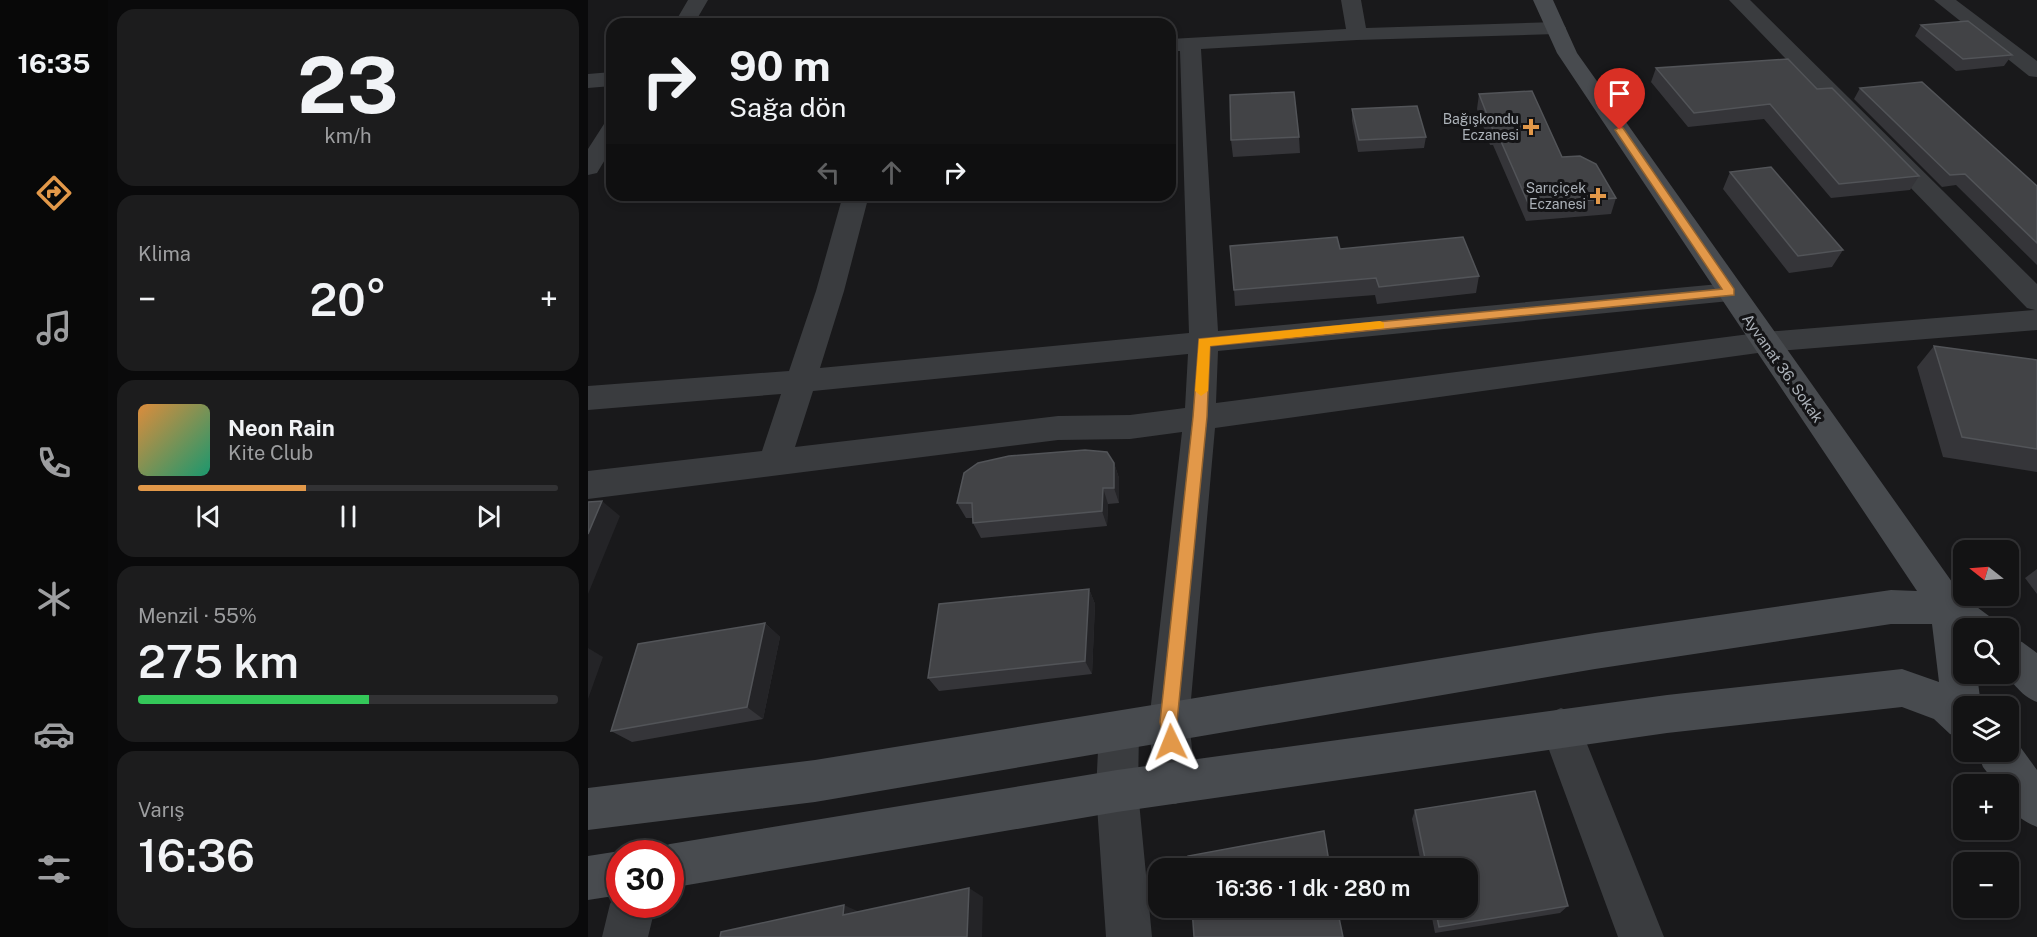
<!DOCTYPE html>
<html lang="tr">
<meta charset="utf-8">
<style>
:root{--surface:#131314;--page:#1c1c1d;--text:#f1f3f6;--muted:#9d9ea0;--line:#323234;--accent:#e29849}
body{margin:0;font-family:"Public Sans",sans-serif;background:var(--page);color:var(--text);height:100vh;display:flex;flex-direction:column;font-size:22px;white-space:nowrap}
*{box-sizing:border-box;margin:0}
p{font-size:20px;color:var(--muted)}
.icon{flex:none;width:33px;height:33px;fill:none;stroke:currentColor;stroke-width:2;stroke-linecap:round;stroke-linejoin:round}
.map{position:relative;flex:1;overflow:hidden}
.side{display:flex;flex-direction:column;gap:9px;padding:9px;background:#0a0a0b;width:480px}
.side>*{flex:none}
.hud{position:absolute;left:18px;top:18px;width:570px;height:183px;border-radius:18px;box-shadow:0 3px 9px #0003,0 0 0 2px var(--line);background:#131314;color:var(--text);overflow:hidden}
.needle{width:39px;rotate:287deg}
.fabs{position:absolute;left:1365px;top:540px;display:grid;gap:12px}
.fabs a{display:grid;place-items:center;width:66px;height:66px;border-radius:12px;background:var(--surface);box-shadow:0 3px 9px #0003,0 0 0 2px var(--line);font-size:30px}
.speed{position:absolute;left:18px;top:840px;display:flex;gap:12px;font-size:30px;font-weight:700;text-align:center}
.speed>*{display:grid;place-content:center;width:78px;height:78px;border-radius:50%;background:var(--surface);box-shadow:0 3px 9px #0003,0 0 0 2px var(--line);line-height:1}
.speed .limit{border:9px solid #d22;background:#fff;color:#111}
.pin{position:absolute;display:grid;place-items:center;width:51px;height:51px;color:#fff;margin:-62px -26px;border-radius:50% 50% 50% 0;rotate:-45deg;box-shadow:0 0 6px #0007}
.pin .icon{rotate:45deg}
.me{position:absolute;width:66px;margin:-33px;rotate:358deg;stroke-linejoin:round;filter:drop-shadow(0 0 4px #0008)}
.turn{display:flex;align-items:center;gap:21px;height:126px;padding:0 24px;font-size:27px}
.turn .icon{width:78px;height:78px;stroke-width:2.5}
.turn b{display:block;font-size:42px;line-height:51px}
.lanes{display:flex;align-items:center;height:57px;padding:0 24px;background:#0003;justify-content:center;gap:30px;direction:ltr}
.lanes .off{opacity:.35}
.big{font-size:45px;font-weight:600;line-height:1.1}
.side .tile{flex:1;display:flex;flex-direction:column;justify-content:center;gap:9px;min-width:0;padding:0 21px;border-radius:18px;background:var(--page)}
.side .dial{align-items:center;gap:0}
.dial b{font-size:78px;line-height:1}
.song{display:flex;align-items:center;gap:18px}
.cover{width:72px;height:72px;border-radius:9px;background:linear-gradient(135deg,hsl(30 70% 55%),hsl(160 70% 35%))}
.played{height:6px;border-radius:3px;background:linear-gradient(90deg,var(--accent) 40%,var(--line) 40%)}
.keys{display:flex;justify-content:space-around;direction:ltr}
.heat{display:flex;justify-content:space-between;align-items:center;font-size:33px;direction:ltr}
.charge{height:9px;border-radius:4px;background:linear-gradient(90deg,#34c759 55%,var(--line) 0)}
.trip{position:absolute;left:560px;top:858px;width:330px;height:60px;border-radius:18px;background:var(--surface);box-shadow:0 3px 9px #0003,0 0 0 2px var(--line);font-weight:600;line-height:60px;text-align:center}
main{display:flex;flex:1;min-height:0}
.tab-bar{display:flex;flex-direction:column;width:108px;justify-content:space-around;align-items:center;background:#080808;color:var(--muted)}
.tab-bar .icon{width:42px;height:42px}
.tab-bar .selected{color:var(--accent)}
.tab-bar b{font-size:27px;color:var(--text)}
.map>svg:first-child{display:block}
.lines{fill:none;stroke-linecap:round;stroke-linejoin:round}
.street{fill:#3a3c3f;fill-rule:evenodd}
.secondary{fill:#484b4f;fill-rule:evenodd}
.wall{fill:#353539}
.shaded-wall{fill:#242427}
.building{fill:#424346;stroke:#525458;stroke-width:1.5}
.route{fill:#e29849;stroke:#93632f;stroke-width:1.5}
.slow{fill:#f59e0b}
.poi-dot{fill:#e29849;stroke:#141416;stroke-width:2}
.labels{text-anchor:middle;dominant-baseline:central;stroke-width:6;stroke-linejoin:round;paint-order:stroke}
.far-poi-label{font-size:14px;fill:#acb2b9;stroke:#141416;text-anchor:end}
.street-label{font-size:15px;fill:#acb2b9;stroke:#141416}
</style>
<main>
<nav class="tab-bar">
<b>16:35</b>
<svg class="icon selected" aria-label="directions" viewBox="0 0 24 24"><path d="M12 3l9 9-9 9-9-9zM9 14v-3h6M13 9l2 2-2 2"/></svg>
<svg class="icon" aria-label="music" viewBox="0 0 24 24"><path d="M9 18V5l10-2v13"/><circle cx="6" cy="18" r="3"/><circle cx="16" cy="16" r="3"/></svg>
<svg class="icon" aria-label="phone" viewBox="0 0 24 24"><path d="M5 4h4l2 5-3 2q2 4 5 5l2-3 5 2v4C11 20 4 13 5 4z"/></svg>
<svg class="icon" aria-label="climate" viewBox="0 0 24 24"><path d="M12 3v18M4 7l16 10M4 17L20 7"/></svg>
<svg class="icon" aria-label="car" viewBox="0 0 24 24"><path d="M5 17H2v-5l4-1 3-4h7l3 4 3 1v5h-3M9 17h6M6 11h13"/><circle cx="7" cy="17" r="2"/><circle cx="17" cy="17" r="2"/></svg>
<svg class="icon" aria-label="filters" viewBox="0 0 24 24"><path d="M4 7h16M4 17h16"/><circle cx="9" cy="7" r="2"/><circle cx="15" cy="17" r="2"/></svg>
</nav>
<section class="side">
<div class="tile dial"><b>23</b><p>km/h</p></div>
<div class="tile"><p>Klima</p>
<div class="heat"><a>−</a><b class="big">20°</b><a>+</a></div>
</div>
<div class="tile">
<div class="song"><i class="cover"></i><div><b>Neon Rain</b><p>Kite Club</p></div></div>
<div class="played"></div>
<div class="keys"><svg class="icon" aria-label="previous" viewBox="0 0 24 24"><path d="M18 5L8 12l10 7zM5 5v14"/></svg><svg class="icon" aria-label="pause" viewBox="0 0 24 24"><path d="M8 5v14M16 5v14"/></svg><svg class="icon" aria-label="next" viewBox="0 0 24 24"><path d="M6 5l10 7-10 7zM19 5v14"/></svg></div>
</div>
<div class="tile"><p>Menzil · 55%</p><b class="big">275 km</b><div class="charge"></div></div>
<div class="tile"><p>Varış</p><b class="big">16:36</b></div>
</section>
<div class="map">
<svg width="1449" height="937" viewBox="0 0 1449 937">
<rect width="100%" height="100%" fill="#19191b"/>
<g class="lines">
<path class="street" d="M100 0H120L106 24H86Z
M753 0H773L778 28 968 22 975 24 978 28 975 32 968 34 769 40 613 49 630 331 1142 283 1152 285 1156 292 1152 299 1142 301 630 351 628 403 1177 332 1447 310 1439 308 1141 0H1162L1449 284V330L1177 352 627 428 601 722 608 783 602 798 587 804 572 798 566 783 561 722 594 432 542 439 470 440 0 499V471L174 451 193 394 0 410V386L201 371 228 291 255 195H281L256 291 232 368 601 333 592 51H582V39L758 29ZM600 354 597 408 542 415 470 416 207 447 225 391Z
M1346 0H1368L1449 61V77L1441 76Z
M24 72V86L0 88V74Z
M24 122V148L9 173 0 175V149L16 124Z
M973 708 987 714 1076 937H1030L953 728 959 714Z
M531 711 545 717 551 731 550 791 564 937H518L508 791 511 731 517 717Z
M32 887V904H68L60 937H14L22 904Z"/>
<path class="secondary" d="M945 0H965L989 53 1374 596 1401 616 1407 628H1376V674H1389L1393 706H1376V739L1362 734 1346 719 1314 707 1079 733 529 812 82 888V854H65L66 850 82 844 529 770 1079 695 1314 669 1351 682 1344 624H1303L1007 669 227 802 0 830V788L227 760 1007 633 1303 590 1329 591 969 53Z
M1420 637 1434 642 1449 653V702C1430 694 1430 685 1414 674H1420Z
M1420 736 1425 737 1449 770V827C1427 818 1420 808 1420 784H1408L1395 767 1389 752H1420Z
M32 851 39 854H32V895L0 900V856Z"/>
</g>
<path class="wall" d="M1333 25 1424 55 1416 66 1368 71 1327 36Z
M1068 68 1229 89 1331 176 1322 190 1243 198 1176 119 1100 127 1063 82Z
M1272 88 1449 186V265L1368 185 1354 187 1266 99Z
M891 94 1028 198 1023 214 938 221 905 145H902L889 109Z
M764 109 838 137 836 148 770 152 764 121Z
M711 137 712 153 645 157 643 140Z
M1142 172 1255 250 1244 267 1201 273 1135 189Z
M752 249 891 276 888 293 789 304 787 295 647 306 646 290Z
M1346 346 1449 360V472L1355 457 1329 367Z
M526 463 531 478V503L520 504 519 526 393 538 385 523V518H378L369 503Z
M1449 569V594L1437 578Z
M501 589 507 604 504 674 351 691 340 678Z
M177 623 192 637 175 719 44 742 23 731Z
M827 810 980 906 972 913 847 933 842 908H879V868H834L824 819Z"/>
<path class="shaded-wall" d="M526 463 531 478V503L526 488Z
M515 488 520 504 519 526 514 511Z
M14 501 32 516 0 594V534Z
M501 589 507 604 504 674 497 661Z
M177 623 192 637 175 719 159 707Z
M0 648 15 657 0 699Z
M381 888 395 897 394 937H379Z
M256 905 276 914 255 915Z"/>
<path class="building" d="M1380 21 1424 55 1375 59 1333 25Z
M1200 59 1229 89 1244 88 1331 176 1251 184 1182 104 1106 113 1068 68Z
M1334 82 1449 186V243L1377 174 1362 175 1272 88Z
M944 91 974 157 992 156 1008 164 1028 198 941 205 908 130H905L891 94Z
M706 92 711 137 643 140 642 95Z
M829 106 838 137 771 140 764 109Z
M1183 167 1255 250 1210 256 1142 172Z
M749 237 752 249 875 237 891 276 791 287 788 278 646 290 642 246Z
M1346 346 1449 360V449L1374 437Z
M497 450 519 452 526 463V488H515L514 511 385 523 384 503H369L376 473 390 463 421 456Z
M14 501 0 534V502Z
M501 589 497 661 340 678 351 604Z
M177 623 159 707 23 731 50 644Z
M947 791 980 906 851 927 847 908H879V868H839L827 810Z
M736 831 742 868H601L600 856Z
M381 888 379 937H132L133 932 256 905 255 915Z
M604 908H749L755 937H606Z"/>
<path class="route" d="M1032 127 1035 128 1146 289V295L622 346 619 417 589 722 591 742 589 748 583 751 577 748 572 722 605 417 611 339 1134 289 1027 130Z"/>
<path class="slow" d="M792 321 796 323V328L622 346 620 391 613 396 607 391 611 339Z"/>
<g class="poi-dot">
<path d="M940 118h6v6h6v6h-6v6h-6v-6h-6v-6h6z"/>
<path d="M1007 187h6v6h6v6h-6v6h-6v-6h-6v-6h6z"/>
</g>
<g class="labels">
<g class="far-poi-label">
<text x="931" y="119">Bağışkondu<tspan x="931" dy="16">Eczanesi</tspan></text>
<text x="998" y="188">Sarıçiçek<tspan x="998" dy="16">Eczanesi</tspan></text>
</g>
<g class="street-label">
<text transform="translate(1195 368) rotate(55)">Ayvanat 36. Sokak</text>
</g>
</g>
</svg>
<div class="fabs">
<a><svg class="needle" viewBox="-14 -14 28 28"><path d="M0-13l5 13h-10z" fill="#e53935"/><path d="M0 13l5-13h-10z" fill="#9d9ea0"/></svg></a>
<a><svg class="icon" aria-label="search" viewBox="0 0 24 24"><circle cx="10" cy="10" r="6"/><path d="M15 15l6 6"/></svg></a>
<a><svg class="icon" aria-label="layers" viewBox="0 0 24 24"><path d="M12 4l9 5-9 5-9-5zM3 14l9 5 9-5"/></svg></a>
<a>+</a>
<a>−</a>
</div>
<div class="speed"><div class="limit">30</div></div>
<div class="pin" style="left:1032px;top:130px;background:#d93025"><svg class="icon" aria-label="arrive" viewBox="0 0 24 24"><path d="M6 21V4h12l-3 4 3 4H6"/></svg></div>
<svg class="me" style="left:583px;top:742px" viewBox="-20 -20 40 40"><path d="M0-17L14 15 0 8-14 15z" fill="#e29849" stroke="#fff" stroke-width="4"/></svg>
<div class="trip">16:36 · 1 dk · 280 m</div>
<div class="hud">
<div class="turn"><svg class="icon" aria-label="right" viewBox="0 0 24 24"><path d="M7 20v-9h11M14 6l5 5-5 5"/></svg><div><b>90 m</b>Sağa dön</div></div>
<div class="lanes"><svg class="icon off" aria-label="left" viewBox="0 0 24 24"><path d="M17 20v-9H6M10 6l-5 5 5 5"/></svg><svg class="icon off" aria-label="ahead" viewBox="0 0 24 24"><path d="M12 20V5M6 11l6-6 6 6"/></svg><svg class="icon" aria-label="right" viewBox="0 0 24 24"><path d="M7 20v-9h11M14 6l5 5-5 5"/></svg></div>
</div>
</div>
</main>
